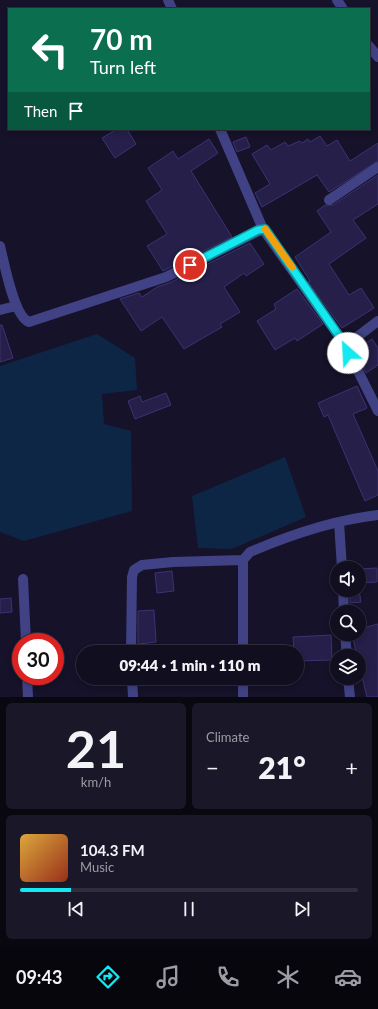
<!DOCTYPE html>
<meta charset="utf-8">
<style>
:root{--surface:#100e1f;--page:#191728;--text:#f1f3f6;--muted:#9c9ca4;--line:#302e3d;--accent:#14e8f1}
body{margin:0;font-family:Lato,sans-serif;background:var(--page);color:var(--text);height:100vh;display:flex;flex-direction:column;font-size:15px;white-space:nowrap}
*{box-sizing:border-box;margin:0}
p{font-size:13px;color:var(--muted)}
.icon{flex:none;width:22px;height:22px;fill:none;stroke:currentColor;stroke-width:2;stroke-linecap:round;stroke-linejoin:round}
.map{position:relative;height:697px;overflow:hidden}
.panel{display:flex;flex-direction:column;gap:6px;padding:6px;background:#090811;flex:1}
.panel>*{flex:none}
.hud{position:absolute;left:8px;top:8px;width:362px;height:122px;border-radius:0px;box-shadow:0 2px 6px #0003,0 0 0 1px var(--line);background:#0b6e4f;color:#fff;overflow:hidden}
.buttons{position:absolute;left:330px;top:561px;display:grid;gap:8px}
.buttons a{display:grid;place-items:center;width:36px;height:36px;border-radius:50%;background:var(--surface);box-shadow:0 2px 6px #0003,0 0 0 1px var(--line);font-size:20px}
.speed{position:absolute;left:12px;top:633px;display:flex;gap:8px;font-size:20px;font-weight:700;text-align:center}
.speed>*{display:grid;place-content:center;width:52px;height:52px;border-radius:50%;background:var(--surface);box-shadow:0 2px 6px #0003,0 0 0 1px var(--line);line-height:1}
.speed .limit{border:6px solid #d22;background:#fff;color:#111}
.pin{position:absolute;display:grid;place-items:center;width:34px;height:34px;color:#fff;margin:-17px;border:2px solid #fff;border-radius:50%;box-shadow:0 1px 4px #0007}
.me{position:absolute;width:44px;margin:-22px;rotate:334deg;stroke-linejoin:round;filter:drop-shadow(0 0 3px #0008)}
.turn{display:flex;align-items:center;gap:14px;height:84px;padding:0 16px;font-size:18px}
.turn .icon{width:52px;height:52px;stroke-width:2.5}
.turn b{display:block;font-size:28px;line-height:34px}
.then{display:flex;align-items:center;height:38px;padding:0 16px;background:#0003;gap:8px;font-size:15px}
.big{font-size:30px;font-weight:800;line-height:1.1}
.panel .tile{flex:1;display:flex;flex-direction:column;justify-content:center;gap:6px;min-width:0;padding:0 14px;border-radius:6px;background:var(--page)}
.panel .dial{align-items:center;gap:0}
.dial b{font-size:52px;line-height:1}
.song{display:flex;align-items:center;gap:12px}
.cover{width:48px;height:48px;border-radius:6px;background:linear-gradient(135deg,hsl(40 70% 55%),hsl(10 70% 35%))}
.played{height:4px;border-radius:2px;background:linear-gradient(90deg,var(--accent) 15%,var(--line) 15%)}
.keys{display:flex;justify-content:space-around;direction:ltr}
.heat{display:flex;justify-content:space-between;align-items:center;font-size:22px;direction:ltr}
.panel .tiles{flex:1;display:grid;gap:6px;grid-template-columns:1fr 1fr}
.tile:last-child{grid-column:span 2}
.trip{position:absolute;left:76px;top:645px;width:228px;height:40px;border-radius:20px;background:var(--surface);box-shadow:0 2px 6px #0003,0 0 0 1px var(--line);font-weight:800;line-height:40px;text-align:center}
.tabs{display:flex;height:64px;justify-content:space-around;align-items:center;background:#06060c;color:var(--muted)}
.tabs .icon{width:28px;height:28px}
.tabs .active{color:var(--accent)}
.tabs b{font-size:18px;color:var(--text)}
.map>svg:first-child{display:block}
.water{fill:#0e2646}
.building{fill:#251f49;stroke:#3c3373}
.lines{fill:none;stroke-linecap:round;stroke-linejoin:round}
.minor{stroke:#404285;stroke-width:10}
.route-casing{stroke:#0d979d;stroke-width:10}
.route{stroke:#14e8f1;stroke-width:7}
.slow{stroke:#f59e0b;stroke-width:7}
</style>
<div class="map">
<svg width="378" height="697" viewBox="0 0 378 697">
<rect width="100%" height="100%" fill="#151229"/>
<path class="water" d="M97 334 135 358 137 390 102 394 104 424 131 431 132 511 24 541 0 532V366Z
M285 457 306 517 232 549 198 548 192 496Z"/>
<path class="building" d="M117 129H127L136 144 115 158 102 138Z
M320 136 327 146 337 140 350 161 378 143V161L329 192 317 175 262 207 255 193 270 184 252 154 267 145 271 150 285 142 288 146 300 141 302 143 308 139 310 142Z
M246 137 250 147 237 152 233 142Z
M209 139 218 153 191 171 232 237 163 271 147 246 167 234 146 201 162 190 148 168 173 151 178 159Z
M378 175V204L353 220 366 238 329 264 349 295 361 288 374 308 342 328 308 282 310 281 295 257 331 232 317 211 325 205H333Z
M250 243 264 264 246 276 244 273 224 287 240 312 220 324 222 327 184 349 162 317 141 331 120 299 139 293 142 297 157 287 169 283Z
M297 289 323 324 297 341 295 338 275 350 257 321 276 309 274 304Z
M0 325H2L13 358 0 362Z
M372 339 378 348V365L366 373 355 350Z
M357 386 367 408 353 414 378 471V495L365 501 328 415 324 417 318 403Z
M166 393 171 405 135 419 128 401 140 396 142 402Z
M377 568V582L359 583V569Z
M172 571 174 591 157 593 155 573Z
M350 590H359L361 602 350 603Z
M11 598 12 612 0 613V599Z
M154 610 156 642 138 644V611Z
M378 624V697H367L359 664V656H357L352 634H359V629Z
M331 635 332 660 297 661V652H294L293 637Z"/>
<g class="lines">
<path class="minor" d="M168 0 172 9
M337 0 343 9
M369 46 378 57
M220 129 263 229
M329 200 378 167
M0 246C4 262 14 317 29 322L166 277 263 229 346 346
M0 310 16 306
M378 321 349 343 346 347 378 411
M339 522 342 568
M23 579 26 642
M343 590 344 612
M345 634 347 656
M131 652 132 577 134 570 142 565 173 562 243 560
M243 652V560L250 552C290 535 334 520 378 515
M27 676 28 697
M132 678 133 697
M348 678 350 697
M243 697V678"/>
</g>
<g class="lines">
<defs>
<path id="route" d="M190 265 258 230 265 229 346 346 348 353"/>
</defs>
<use href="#route" class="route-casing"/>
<use href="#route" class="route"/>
<path class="slow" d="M265 229 292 267"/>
</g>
</svg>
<div class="buttons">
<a><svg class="icon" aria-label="sound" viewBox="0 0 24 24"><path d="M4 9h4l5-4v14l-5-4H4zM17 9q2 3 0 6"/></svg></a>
<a><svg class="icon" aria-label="search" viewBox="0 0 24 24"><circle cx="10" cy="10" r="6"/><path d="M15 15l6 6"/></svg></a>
<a><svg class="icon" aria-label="layers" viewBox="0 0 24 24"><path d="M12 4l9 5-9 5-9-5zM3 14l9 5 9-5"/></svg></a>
</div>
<div class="speed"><div class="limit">30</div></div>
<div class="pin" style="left:190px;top:265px;background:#d93025"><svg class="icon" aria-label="arrive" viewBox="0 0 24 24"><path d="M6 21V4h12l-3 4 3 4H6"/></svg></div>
<svg class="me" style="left:348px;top:353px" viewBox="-20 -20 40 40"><circle r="19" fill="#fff"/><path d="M0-13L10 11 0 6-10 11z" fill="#14e8f1"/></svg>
<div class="trip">09:44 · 1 min · 110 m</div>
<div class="hud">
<div class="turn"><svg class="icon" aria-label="left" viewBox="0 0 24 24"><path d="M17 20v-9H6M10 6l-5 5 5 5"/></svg><div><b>70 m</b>Turn left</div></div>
<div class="then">Then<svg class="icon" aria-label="arrive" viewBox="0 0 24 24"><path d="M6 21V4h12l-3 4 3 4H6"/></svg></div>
</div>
</div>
<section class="panel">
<div class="tiles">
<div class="tile dial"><b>21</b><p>km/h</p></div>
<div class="tile"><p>Climate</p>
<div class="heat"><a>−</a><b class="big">21°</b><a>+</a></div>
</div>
<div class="tile">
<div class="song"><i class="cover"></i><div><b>104.3 FM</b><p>Music</p></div></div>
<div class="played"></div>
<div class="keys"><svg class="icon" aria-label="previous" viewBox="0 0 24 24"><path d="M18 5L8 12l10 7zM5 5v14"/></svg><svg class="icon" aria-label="pause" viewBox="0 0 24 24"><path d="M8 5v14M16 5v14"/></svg><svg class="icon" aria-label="next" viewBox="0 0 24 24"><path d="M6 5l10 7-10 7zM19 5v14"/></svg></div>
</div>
</div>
</section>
<nav class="tabs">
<b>09:43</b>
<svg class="icon active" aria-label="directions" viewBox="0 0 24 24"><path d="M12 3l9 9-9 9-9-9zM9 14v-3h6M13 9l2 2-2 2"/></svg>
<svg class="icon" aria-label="music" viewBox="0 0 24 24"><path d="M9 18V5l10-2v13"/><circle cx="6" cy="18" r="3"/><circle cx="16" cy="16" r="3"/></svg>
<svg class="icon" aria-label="phone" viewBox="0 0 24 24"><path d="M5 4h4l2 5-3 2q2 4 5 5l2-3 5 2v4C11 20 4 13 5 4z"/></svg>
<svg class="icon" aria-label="climate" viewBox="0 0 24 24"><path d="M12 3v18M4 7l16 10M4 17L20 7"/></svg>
<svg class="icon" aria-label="car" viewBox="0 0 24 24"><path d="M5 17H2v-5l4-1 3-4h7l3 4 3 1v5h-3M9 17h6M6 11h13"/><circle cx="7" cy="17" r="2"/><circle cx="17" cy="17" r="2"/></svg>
</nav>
